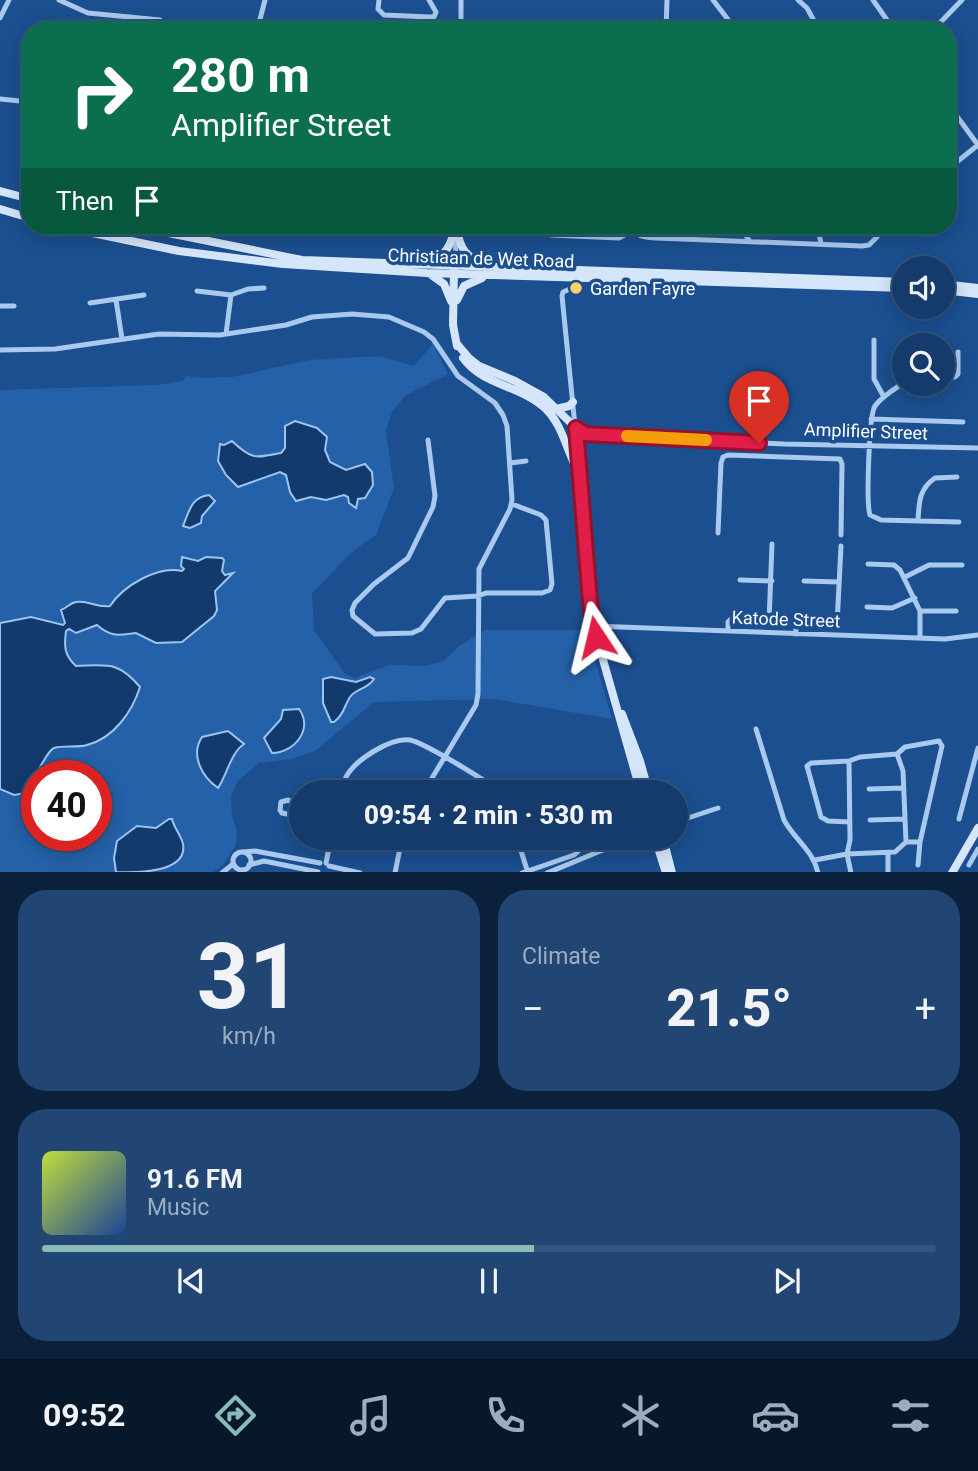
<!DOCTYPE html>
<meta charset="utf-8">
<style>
:root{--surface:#143b6b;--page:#214673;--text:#f1f3f6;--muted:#9dadc1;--line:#33557e;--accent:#8bbbb9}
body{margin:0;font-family:Roboto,sans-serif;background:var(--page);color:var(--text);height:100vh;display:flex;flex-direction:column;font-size:26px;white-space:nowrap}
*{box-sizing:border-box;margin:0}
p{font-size:23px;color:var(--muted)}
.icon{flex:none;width:38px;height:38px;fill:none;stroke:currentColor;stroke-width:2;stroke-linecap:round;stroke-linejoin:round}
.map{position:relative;height:872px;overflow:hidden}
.sheet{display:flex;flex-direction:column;gap:18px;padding:18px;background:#0b203b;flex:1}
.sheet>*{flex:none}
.guide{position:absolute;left:21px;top:21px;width:936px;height:214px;border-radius:28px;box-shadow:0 4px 18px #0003,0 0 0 2px var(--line);background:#0b6e4f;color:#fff;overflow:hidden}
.controls{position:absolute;left:892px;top:256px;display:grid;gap:14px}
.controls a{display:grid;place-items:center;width:63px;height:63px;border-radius:50%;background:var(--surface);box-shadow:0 4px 18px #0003,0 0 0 2px var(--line);font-size:35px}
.speed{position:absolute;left:21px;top:760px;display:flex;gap:14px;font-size:35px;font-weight:700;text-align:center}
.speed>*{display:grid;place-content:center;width:91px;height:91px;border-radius:50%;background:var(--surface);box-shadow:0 4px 18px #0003,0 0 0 2px var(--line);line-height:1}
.speed .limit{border:10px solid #d22;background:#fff;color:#111}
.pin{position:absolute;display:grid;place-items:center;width:60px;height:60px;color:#fff;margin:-72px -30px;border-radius:50% 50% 50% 0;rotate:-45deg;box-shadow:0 0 7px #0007}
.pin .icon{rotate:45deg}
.me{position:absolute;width:77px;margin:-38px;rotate:350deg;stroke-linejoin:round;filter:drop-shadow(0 0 5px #0008)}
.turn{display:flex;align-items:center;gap:24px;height:147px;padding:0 35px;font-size:32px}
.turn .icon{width:91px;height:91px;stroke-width:2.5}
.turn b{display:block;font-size:49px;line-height:60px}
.then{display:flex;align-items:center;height:66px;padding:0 35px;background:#0003;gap:14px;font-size:26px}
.big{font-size:52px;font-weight:800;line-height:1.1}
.sheet .card{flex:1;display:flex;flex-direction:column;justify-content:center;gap:10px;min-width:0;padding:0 24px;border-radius:28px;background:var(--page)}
.sheet .dial{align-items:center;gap:0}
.dial b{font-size:91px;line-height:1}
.song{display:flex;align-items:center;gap:21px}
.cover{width:84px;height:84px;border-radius:10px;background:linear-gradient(135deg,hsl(70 70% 55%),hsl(220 70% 35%))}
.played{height:7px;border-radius:4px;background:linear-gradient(90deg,var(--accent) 55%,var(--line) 55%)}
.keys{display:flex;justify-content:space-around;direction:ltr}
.heat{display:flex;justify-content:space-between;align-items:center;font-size:38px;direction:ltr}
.sheet .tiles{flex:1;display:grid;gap:18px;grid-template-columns:1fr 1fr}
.card:last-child{grid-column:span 2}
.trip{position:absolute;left:289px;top:780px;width:399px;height:70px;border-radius:35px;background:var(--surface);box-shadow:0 4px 18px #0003,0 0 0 2px var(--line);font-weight:800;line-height:70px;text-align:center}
.menu{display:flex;height:112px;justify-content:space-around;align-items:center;background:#08182b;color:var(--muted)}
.menu .icon{width:49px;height:49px}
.menu .on{color:var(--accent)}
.menu b{font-size:32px;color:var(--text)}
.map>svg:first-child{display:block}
.green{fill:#2461a8;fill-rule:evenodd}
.water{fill:#123a6d;stroke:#9cc4f0;stroke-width:2}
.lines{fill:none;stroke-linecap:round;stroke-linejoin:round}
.street{stroke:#a9c9ee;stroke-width:5}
.secondary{stroke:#d6e6fa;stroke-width:8}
.route-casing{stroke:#92132f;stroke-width:18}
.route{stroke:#e11d48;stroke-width:12}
.slow{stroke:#f59e0b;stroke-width:12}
.poi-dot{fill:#ffd166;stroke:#1b4f8f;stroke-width:2.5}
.labels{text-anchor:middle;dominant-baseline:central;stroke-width:7;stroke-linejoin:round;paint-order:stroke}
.street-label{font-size:18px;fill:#fff;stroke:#1b4f8f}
.poi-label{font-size:18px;fill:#fff;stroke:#1b4f8f;text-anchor:start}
</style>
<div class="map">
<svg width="978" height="873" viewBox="0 0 978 873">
<rect width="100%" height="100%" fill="#1b4f8f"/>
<path class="green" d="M433 344 448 374 406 395 392 412 386 431 394 488 376 535 354 550 312 593 314 630 345 674 354 678 389 665 425 666 444 661 459 646 485 630H586L612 719 493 699 374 702 315 751 291 759 259 763 237 782 231 797 232 816 237 831 236 845 222 866 213 872H0V390L158 385 183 381 186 376 204 378 233 377 309 360 380 356 414 366ZM37 775H96V835H37Z"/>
<path class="water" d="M295 421 317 428 327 437 325 450 330 462 346 470 365 464 372 472 373 485 365 498 358 499 356 508 349 503 348 497 344 495 326 500 311 497 296 501 290 492 286 475 280 472 238 487 226 475 218 461 220 444 224 445 232 441C252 460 255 458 281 453L285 448V426Z
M209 495 215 501 202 516 201 523 190 528 183 526C189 512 191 497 209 495Z
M182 557 198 561 206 557 222 558 224 560 222 571 225 575 233 573 215 591 217 610 214 616 182 642 156 643 136 633C119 635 112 638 97 625L76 633 69 629 66 631C64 646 64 655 76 666 108 665 118 661 140 687 132 712 114 738 87 745 77 748 63 745 54 748 47 750 32 784 25 793L14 795 0 789V623L31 617 63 625 65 623 61 610C67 608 70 603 76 602 88 600 97 608 110 606 123 586 158 565 182 571L184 569 181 566Z
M370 677 374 679C368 689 355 689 350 697 344 706 344 715 334 722H331L323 703V679L331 677 356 682Z
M299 709C314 729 294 753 272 753L264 738 281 719 283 710Z
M228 731 244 744C231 752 226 777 218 788 202 777 190 755 202 737Z
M169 819H172C174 828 181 835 183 844 188 873 136 873 116 872L114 858 117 841 137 826 156 828Z"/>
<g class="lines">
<path class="street" d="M59 0 88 13 160 20
M379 0 378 9 384 15 430 17H434L436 12 429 0
M461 0V30
M713 0 736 30
M798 0 807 8 819 30
M873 0 894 30
M0 18 9 0
M181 29 219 30
M129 30 130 17
M254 30 258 27 265 0
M666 30 667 0
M933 30 962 0
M0 99 30 102
M948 104 978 145
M948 169 978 145
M544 226 546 233 551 235 619 238 635 229
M634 226C636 238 645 237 656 238L862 246 869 245 877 237
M739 226 749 240
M814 226 819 233 821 244
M843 227V226
M695 229V226
M768 233 769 226
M578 236V226
M613 237V226
M656 238 657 226
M455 266 456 237
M570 289 563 292 562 296 575 426
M197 291 231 295 226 334
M231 295 248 289 264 288
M116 300 122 339
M90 303 144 295
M0 306H14
M915 338V345
M874 340V379L884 397
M0 350 55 349 159 334 220 335 286 325 312 317 352 314 389 317 424 332 433 339 458 376 495 403 503 415 507 426 512 500 510 509 479 569 478 694 476 705 423 793
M943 377H955L958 374V352
M905 382C895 389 882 396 875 406 869 415 866 503 870 515L881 520 959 522
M871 419 963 422
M577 437 585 434 784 444 978 448
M428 440 435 496 433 507 408 558 374 584 355 603 352 610 353 616 375 634 412 633 421 629 445 598 478 596 486 593H542L550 590 552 584 546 520 541 515 512 504
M510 463 526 461
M918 521C919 502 919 489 935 478L957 477
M718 533 721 463 723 457 728 455 840 459 842 464 841 535
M868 564 894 565 900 570 920 611V638
M905 577 929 565H962
M740 580 772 581
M804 581 839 582
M867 607 892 608 915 598
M920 611H956
M593 626 945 639 978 635
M728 631V622L731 619 750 624 769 622 772 544
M796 634V624L799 621C813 621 824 630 837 625L841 546
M756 729 784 820C795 840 813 850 818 873
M897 754 903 771 906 842
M849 761 811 763 807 766 821 817 828 821 850 822
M869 789 904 788
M342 793C343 787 344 782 346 777 355 760 391 737 410 740 424 743 490 782 500 793
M301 816 295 804 288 800 281 802 280 810 282 813 301 817
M959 819 978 748
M870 820 905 819
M676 822 718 808
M517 838 528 873
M243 852 255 851 320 863
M233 861a9 9 0 1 1 18 0a9 9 0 1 1-18 0Z
M888 853V873
M815 860 847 854 895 852 906 842H920
M326 863 331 838
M249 865 264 861 318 872
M969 865 978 849
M329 866 360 873
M222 873 233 864
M395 873 402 838
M522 873 574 855 593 838
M547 873 632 838
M851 873 847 854 850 840 849 761 860 757 897 754 905 747 939 741 942 746 920 842 918 865"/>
<path class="secondary" d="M0 191 30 199
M0 209 30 218
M59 226 179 251 283 264 427 273 905 288
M134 226 302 260 905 282
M457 229C460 249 466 258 486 264
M423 261C446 258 451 247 455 226
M454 269 453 325 457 346
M430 274 444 284 451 301
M943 284 978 288
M943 290 978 294
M457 300 464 286 482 278
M457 344 469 358 479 366 515 381 544 397 576 428 592 621 641 793
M463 358C483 386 521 385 546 409 562 425 566 448 576 467
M556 409 569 406 573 402
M622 714 640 761 649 793
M655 838 666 873
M663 838 672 873
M952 873 978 828"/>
</g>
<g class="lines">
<defs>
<path id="route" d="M596 637 590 602 576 428 585 434 759 443"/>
</defs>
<use href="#route" class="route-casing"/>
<use href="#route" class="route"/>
<path class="slow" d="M627 436 706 440"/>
</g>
<circle class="poi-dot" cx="576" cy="288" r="7"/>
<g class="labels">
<g class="street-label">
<text transform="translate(481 258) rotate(2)">Christiaan de Wet Road</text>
<text transform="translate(866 431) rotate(2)">Amplifier Street</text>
<text transform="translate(786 619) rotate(2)">Katode Street</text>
</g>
<g class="poi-label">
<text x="590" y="288">Garden Fayre</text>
</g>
</g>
</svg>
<div class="controls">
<a><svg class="icon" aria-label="sound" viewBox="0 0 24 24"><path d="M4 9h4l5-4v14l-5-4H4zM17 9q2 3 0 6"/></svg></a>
<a><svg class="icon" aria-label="search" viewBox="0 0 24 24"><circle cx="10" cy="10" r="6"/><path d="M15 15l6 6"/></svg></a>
</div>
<div class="speed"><div class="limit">40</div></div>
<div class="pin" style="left:759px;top:443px;background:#d93025"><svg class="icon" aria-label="arrive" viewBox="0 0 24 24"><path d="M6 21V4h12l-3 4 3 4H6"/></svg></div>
<svg class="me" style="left:596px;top:637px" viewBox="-20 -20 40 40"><path d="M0-17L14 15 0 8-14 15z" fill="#e11d48" stroke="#fff" stroke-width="4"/></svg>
<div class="trip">09:54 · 2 min · 530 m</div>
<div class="guide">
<div class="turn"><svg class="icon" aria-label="right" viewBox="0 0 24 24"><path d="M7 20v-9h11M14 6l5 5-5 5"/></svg><div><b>280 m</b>Amplifier Street</div></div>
<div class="then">Then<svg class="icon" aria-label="arrive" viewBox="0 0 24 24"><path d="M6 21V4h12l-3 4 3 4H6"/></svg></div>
</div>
</div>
<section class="sheet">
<div class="tiles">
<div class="card dial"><b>31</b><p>km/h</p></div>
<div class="card"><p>Climate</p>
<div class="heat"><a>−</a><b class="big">21.5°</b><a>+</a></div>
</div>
<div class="card">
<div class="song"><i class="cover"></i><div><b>91.6 FM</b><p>Music</p></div></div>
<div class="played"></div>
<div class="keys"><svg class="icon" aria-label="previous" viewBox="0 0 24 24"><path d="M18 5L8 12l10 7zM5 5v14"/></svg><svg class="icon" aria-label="pause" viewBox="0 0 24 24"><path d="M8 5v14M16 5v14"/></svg><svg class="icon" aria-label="next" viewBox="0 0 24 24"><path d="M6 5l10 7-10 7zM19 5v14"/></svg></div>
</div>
</div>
</section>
<nav class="menu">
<b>09:52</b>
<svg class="icon on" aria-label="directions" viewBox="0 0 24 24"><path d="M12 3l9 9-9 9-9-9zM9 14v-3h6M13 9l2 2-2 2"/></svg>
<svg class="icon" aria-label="music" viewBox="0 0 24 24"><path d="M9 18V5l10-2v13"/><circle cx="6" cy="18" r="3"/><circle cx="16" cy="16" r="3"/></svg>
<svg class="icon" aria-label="phone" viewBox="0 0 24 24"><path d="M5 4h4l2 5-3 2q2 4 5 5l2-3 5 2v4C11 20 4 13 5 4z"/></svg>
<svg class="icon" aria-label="climate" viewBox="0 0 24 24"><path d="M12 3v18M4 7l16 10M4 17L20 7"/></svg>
<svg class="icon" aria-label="car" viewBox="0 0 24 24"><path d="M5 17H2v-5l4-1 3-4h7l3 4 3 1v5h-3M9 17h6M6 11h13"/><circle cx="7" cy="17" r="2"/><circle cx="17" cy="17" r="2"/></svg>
<svg class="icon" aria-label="filters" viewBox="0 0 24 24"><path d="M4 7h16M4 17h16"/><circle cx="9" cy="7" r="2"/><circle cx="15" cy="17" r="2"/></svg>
</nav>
